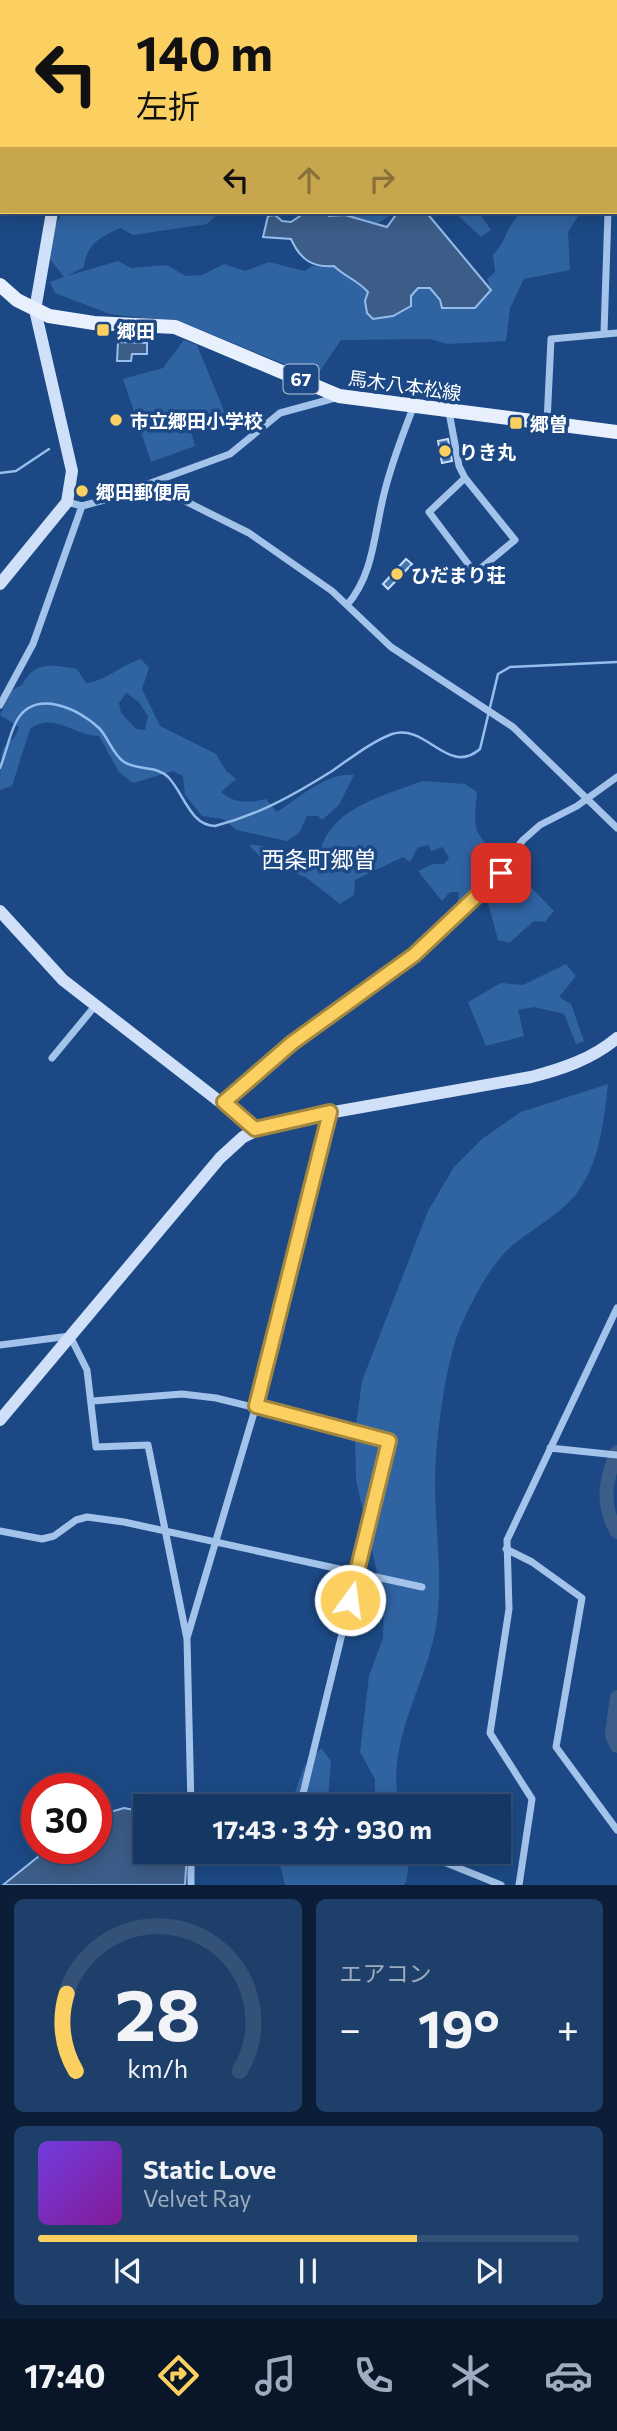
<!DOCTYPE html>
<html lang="ja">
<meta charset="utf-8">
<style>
:root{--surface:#153764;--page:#1e3f6a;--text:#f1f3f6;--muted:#9dacbf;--line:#345178;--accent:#fbd061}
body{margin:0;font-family:Commissioner,"Noto Sans JP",sans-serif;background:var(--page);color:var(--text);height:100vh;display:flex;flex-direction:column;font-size:26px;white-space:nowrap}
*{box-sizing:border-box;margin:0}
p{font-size:23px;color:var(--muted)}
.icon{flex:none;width:38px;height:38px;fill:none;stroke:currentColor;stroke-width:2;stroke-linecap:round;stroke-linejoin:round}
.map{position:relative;height:1885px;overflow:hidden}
.side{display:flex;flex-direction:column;gap:14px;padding:14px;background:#0c1e37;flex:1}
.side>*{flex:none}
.guide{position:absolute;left:0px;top:0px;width:618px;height:214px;box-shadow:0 4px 18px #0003,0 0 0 2px var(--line);background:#fbd061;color:#111;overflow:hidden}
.speed{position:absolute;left:21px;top:1773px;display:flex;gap:14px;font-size:35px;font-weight:700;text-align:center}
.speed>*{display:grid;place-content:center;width:91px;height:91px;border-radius:50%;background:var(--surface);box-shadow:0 4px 18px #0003,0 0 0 2px var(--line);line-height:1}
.speed .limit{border:10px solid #d22;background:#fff;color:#111}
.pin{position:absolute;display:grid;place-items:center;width:60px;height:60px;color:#fff;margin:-30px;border-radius:14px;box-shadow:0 4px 10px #0006}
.me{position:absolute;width:77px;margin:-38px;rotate:14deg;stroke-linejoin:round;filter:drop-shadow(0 0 5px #0008)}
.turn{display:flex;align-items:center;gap:24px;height:147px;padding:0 21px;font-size:32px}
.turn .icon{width:91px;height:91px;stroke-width:2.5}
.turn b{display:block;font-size:49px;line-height:60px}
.lanes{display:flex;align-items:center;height:66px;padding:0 21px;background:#0003;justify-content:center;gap:35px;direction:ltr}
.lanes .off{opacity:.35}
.big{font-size:52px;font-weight:700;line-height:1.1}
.side .card{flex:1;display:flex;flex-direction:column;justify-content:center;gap:10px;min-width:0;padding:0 24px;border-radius:10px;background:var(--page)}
.side .dial{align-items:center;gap:0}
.dial svg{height:182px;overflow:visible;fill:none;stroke:var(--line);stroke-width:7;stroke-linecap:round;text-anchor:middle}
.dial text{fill:var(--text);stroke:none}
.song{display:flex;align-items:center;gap:21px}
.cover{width:84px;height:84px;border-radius:10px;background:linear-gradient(135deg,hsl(260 70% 55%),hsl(290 70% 35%))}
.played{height:7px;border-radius:4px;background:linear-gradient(90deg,var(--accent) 70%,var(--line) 70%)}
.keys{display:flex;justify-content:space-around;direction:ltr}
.heat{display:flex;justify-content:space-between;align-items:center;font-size:38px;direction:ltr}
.side .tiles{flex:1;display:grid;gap:14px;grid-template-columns:1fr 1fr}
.card:last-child{grid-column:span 2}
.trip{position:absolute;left:133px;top:1794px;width:378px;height:70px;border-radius:0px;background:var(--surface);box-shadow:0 4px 18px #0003,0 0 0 2px var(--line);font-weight:700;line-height:70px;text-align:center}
.menu{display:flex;height:112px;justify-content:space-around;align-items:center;background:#081628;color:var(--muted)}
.menu .icon{width:49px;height:49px}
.menu .selected{color:var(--accent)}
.menu b{font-size:32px;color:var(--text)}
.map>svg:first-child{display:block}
.green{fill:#3063a2;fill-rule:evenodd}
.water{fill:#3c5d88;stroke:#96beed;stroke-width:2}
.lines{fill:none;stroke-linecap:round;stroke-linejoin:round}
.stream{stroke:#96beed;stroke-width:2.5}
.river{stroke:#3c5d88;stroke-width:14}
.building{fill:#4473ae;stroke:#c8ddf8;stroke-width:2}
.street{stroke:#a3c3eb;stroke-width:7}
.secondary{stroke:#cfe0f8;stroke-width:12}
.primary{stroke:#e8f0fe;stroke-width:14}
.route-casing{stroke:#a3873f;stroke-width:18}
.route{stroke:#fbd061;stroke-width:12}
.poi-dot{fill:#fbd061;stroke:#1c4985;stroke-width:2.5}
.labels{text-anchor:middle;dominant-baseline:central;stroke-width:7;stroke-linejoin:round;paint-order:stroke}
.shield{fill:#1c4985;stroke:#bbc8da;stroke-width:2}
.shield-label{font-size:18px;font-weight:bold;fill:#fff}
.poi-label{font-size:19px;font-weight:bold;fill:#fff;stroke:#1c4985;text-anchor:start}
.street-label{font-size:19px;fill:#fff;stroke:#1c4985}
.quarter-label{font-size:23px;fill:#fff;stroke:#1c4985}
</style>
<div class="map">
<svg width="617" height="1885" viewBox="0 0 617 1885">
<rect width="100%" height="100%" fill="#1c4985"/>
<path class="green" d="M0 0H258L259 2H2V71Z
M63 212H220L207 224 133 235 120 228C99 238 87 243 84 267L67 276 118 261 131 268 166 265 186 276 202 275 224 264 245 271 269 262 305 271 312 266H334C345 277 355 278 368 292L365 301 367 313 374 319 411 296 418 288H430L443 308H475L491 290 487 279 495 272 493 255C508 239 504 229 522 212H581L568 232 570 270 524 279 510 308 506 341 447 344 430 339 341 340 316 377 184 323 110 314 55 293 50 282 64 277 49 258 55 226Z
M326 212H397L375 225 345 215 329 216Z
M454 212H479L491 230 481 237Z
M184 340 197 345 227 418 190 429 195 446 151 462 123 379 163 368Z
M141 659 149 668 142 689 160 726 216 754 226 771 236 779 221 792C234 804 249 803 266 799L277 812C299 798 327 772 354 775L339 805 322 820 318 816H307L299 833 287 841 237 830 223 819 202 816 185 795 183 776 173 771 133 783 119 772 99 736C75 736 53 711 30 729L12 786 0 790C0 780 0 758 3 749 10 739 14 742 19 727L0 715 12 690 22 685C34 660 53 665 77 669L86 683C104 682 123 664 141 659ZM126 693 139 702 148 716 145 730 136 729 121 713 119 703Z
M422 781 465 784 477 792C473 834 473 831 504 861L477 893 457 909 459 892H450L442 901 418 871 433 864H444L449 858 443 847 431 851 429 845 418 847 410 862 403 857 355 880 354 895 340 904 307 878 263 860 249 845C274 843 294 865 319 859 325 809 381 797 422 781Z
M510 866 554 911 545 922 534 921 509 943 498 940 486 896Z
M566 964 576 976 559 997 571 1004 584 1041 576 1044 564 1014 534 1007 518 1010 524 1036 486 1046 468 1002 501 983 523 985Z
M608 1084C604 1120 600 1160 579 1190 563 1213 535 1227 514 1244 490 1264 475 1296 462 1323 445 1360 434 1449 435 1490 436 1537 444 1586 435 1632 424 1688 384 1748 400 1806H375V1779L360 1752 369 1676 383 1638 384 1603 356 1480 355 1432 362 1381 428 1211 454 1167 482 1139 521 1112Z
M321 1748 331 1761 328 1800H311L310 1806H290L304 1767Z
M277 1852H411L406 1882 403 1885H285Z"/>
<path class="water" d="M306 212H326L329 216 345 215 387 227 398 212H426L491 290 475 308H442L440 300 430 288H418L411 296V306L393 316 373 319 367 313 365 301 368 292C356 279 345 277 334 266 312 268 300 259 291 239L263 237 268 216 275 215 282 221 291 222Z
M118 342 147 343V354H132L131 361H117Z
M124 1808 145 1812V1852H187L185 1885H3L49 1848H96V1816Z"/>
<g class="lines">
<path class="stream" d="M0 473 16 471 49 449
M0 768C6 753 9 736 16 722 34 688 78 708 99 728 108 737 113 755 124 762 138 771 157 765 169 778 184 794 190 825 215 826 258 815 294 795 332 771 351 758 371 742 392 734 427 723 448 777 480 749L498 674 510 667 617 662"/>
<path class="river" d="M617 1452C605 1480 601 1505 617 1532
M617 1697 612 1735 617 1746"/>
</g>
<path class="building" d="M448 439 452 461 442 463 438 441Z
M406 559 412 564 388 589 383 584Z"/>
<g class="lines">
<path class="street" d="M575 0 576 2
M604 333 608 212
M449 412 459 466 465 478
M547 422 551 339 617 333
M465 478 515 540 475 573 429 512Z
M151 484 249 533 332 591 391 647 513 727 617 828
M67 502 82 506 104 500 230 454 280 413 335 398
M347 605C374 574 374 533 384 494 391 465 402 436 413 408
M0 705 33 644 82 506
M52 1058 95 1006
M224 1102 292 1043 414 955 481 894 523 840 540 825 577 806 617 777
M0 1345 70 1336 87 1370 96 1447 148 1445 187 1639 191 1806
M93 1401 182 1394 216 1398 389 1441 300 1806
M550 1448 617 1455
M0 1531 42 1539 54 1536 76 1520 87 1517 124 1522 422 1587
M506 1549 532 1562 582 1598 556 1747 617 1830
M187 1638 256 1406 330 1113
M191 1852V1885
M419 1852 501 1885
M519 1885 532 1799 490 1733 509 1609 507 1540 617 1308"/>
<path class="secondary" d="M273 2V0
M0 584 67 502 72 471 35 310 52 212
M0 911 63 980 255 1129
M0 1420 220 1158 243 1137 272 1123 531 1077C562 1069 592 1059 617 1038"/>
<path class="primary" d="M0 285 17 300 49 316 94 323 175 327 339 396 617 432"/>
</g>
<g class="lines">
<defs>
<path id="route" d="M350 1600 389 1441 256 1406 330 1112 255 1129 224 1102 292 1043 414 955 501 873"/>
</defs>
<use href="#route" class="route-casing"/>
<use href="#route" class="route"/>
</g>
<g class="poi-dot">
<rect x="96" y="323" width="14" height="14" rx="3.5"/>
<circle cx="116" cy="420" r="7"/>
<rect x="509" y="416" width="14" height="14" rx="3.5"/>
<circle cx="445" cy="451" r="7"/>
<circle cx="82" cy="491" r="7"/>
<circle cx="397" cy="574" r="7"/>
</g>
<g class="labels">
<rect class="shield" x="283.5" y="364.5" width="35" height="29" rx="5"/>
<g class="shield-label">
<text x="301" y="379">67</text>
</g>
<g class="poi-label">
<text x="117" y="330">郷田</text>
<text x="130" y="420">市立郷田小学校</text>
<text x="530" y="423">郷曽</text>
<text x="459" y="451">りき丸</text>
<text x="96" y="491">郷田郵便局</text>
<text x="411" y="574">ひだまり荘</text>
</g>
<g class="street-label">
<text transform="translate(405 385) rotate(8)">馬木八本松線</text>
</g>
<g class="quarter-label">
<text x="319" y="859">西条町郷曽</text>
</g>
</g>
</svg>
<div class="speed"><div class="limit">30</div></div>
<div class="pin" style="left:501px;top:873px;background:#d93025"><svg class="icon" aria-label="arrive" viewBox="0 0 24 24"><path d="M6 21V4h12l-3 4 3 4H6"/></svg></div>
<svg class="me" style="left:350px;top:1600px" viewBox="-20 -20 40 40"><circle r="17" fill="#fbd061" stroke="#fff" stroke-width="3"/><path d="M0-11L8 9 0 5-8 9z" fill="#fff"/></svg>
<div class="trip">17:43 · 3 分 · 930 m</div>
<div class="guide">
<div class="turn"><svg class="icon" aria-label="left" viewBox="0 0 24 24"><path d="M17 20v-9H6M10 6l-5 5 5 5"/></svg><div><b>140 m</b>左折</div></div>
<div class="lanes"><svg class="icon" aria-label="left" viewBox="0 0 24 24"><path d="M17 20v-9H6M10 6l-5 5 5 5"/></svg><svg class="icon off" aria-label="ahead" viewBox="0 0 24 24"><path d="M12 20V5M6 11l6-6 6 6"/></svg><svg class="icon off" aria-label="right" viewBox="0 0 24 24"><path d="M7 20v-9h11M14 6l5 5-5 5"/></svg></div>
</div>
</div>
<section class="side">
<div class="tiles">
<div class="card dial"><svg viewBox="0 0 100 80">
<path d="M14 69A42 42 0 1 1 86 69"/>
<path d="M14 69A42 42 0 0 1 10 35" stroke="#fbd061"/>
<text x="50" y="56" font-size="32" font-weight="700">28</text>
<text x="50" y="72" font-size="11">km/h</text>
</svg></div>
<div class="card"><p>エアコン</p>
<div class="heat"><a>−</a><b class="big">19°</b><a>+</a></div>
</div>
<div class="card">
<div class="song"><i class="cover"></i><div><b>Static Love</b><p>Velvet Ray</p></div></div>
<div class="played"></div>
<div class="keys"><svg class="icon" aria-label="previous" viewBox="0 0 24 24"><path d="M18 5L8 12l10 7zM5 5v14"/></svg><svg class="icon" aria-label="pause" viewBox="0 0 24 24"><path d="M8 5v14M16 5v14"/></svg><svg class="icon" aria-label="next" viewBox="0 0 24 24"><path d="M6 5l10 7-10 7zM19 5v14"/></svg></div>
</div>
</div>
</section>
<nav class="menu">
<b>17:40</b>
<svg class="icon selected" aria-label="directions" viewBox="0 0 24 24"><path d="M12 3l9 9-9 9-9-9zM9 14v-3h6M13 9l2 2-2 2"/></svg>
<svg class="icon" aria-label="music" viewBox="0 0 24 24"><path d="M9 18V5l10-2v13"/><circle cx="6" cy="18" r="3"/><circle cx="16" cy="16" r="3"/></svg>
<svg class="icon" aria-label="phone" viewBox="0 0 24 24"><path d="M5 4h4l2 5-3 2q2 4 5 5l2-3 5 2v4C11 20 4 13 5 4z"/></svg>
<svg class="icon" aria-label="climate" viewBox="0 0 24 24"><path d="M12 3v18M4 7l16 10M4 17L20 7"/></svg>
<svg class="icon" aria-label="car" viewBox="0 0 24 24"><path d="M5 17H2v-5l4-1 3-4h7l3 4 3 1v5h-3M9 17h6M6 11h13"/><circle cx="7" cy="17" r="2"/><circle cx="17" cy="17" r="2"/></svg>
</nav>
